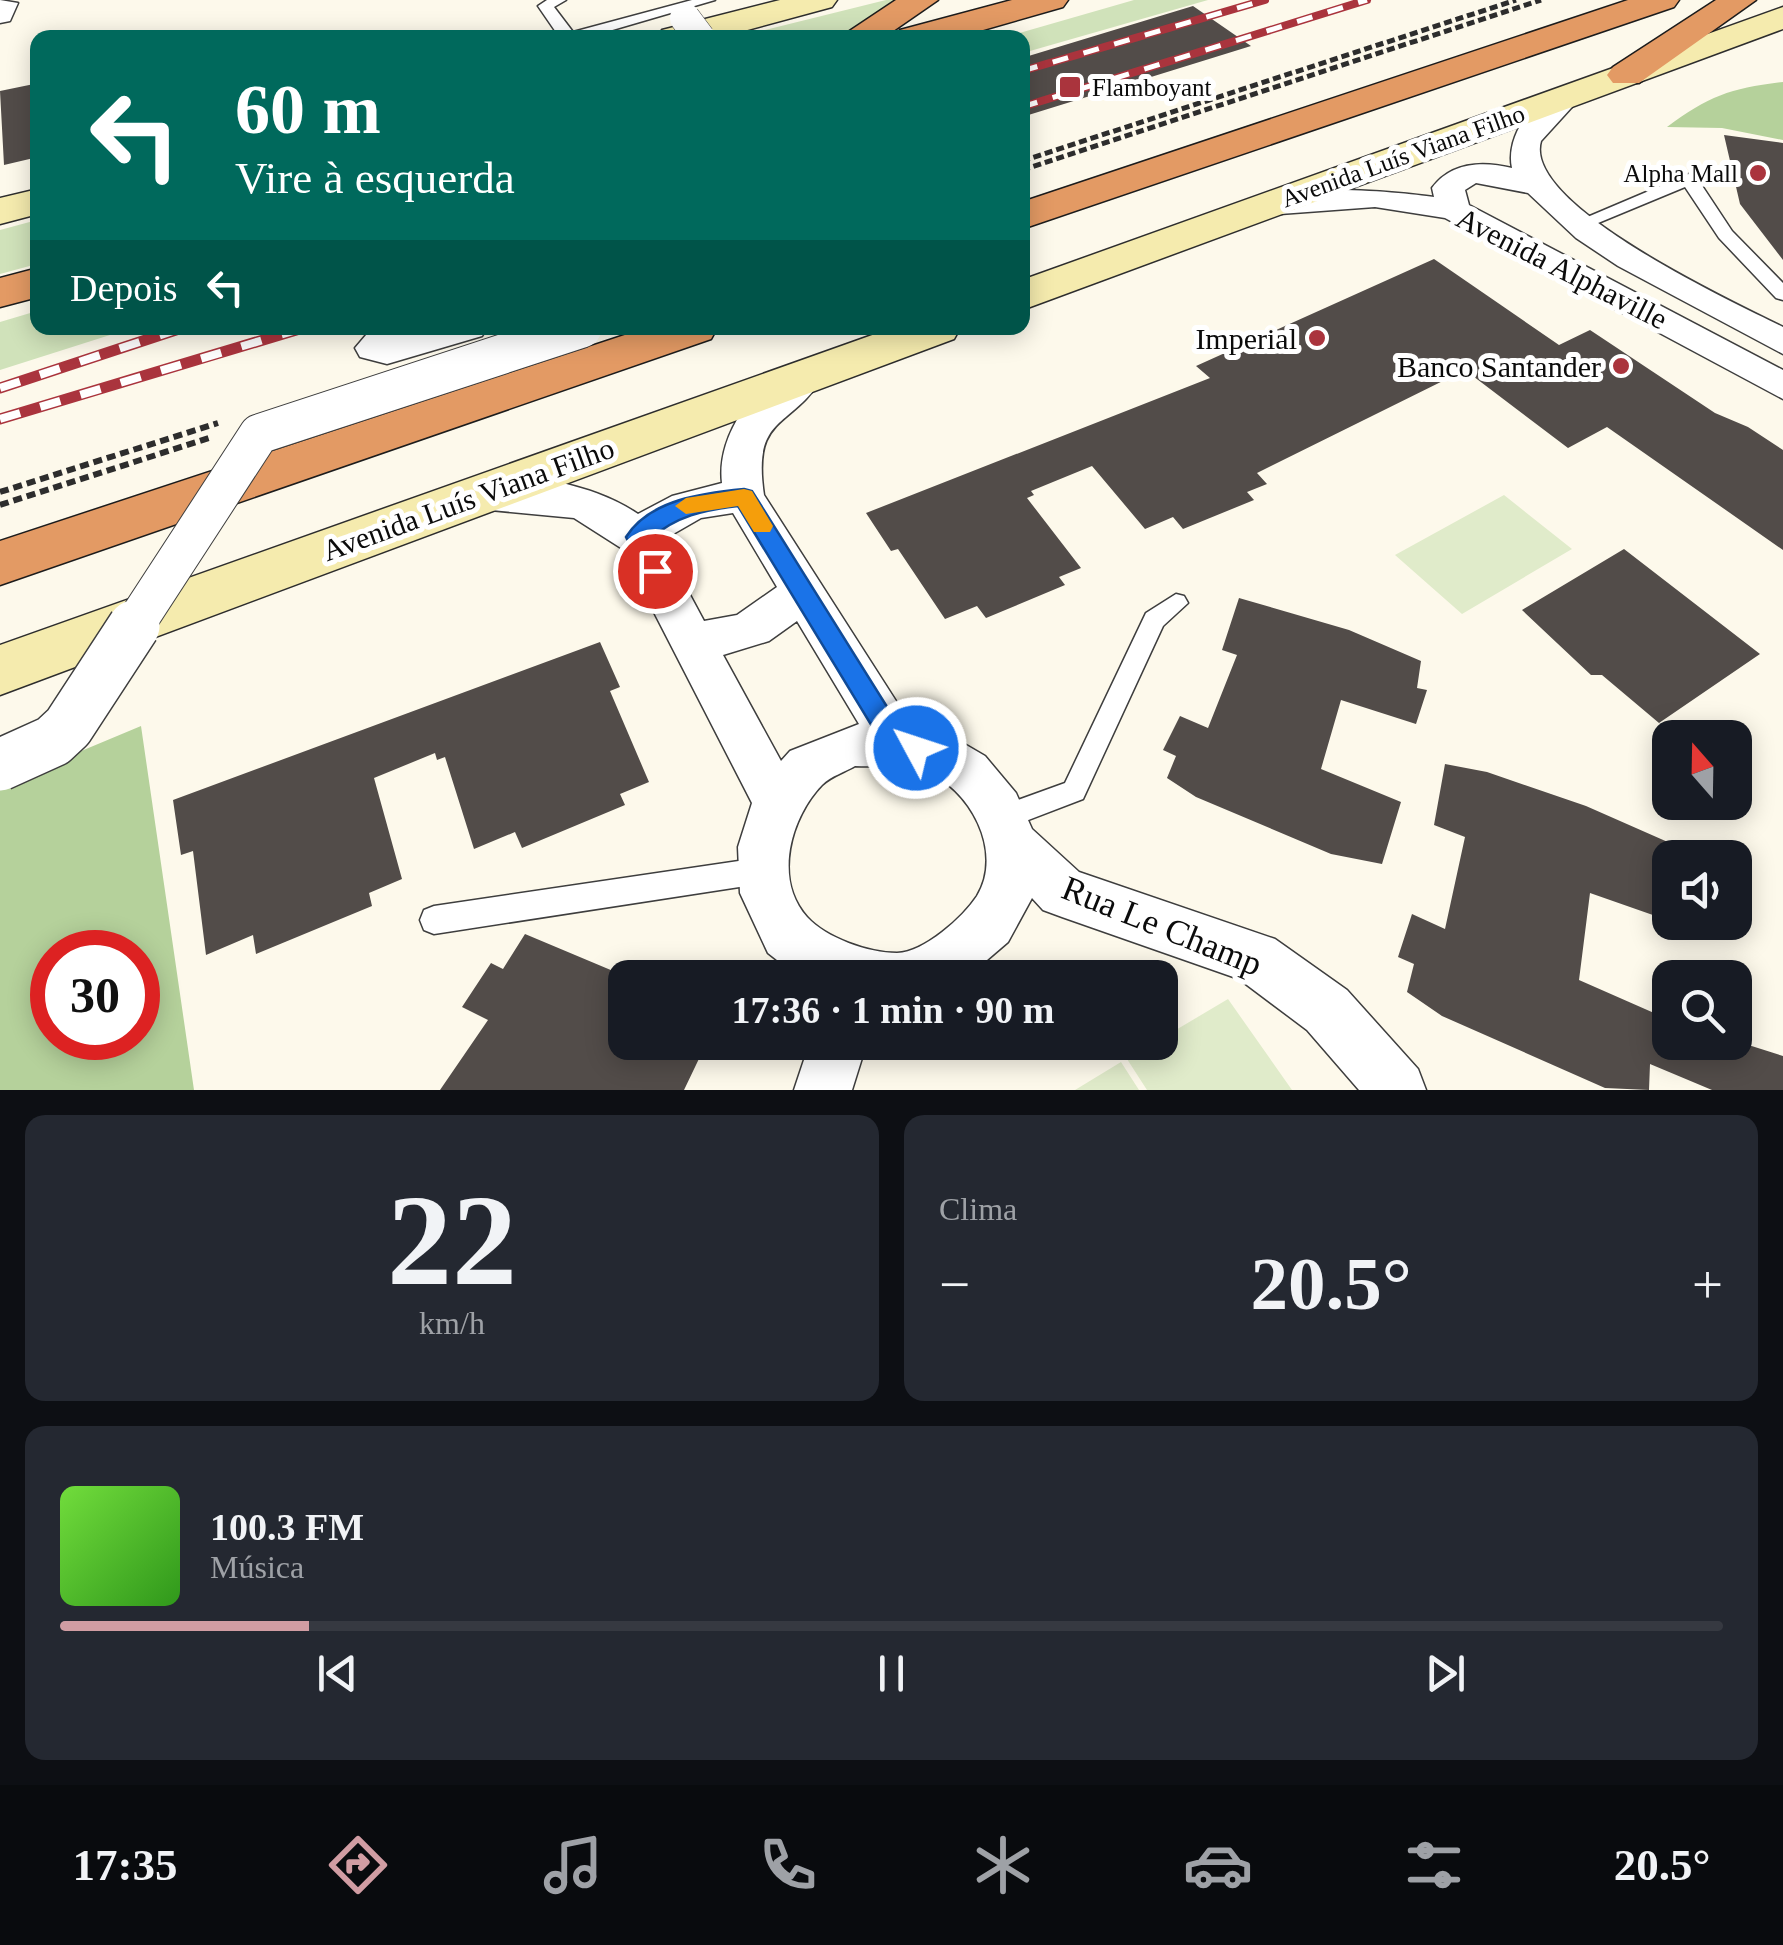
<!DOCTYPE html>
<html lang="pt">
<meta charset="utf-8">
<style>
:root{--surface:#171b24;--page:#242831;--text:#f1f3f6;--muted:#9ea1a6;--line:#363941;--accent:#d19da3}
body{margin:0;font-family:Georgia,serif;background:var(--page);color:var(--text);height:100vh;display:flex;flex-direction:column;font-size:38px;white-space:nowrap}
*{box-sizing:border-box;margin:0}
p{font-size:32px;color:var(--muted)}
.icon{flex:none;width:55px;height:55px;fill:none;stroke:currentColor;stroke-width:2;stroke-linecap:round;stroke-linejoin:round}
.map{position:relative;height:1090px;overflow:hidden}
.panel{display:flex;flex-direction:column;gap:25px;padding:25px;background:#0d0f14;flex:1}
.panel>*{flex:none}
.hud{position:absolute;left:30px;top:30px;width:1000px;height:305px;border-radius:20px;box-shadow:0 5px 25px #0003;background:#00695c;color:#fff;overflow:hidden}
.needle{width:65px;rotate:340deg}
.fabs{position:absolute;left:1652px;top:720px;display:grid;gap:20px}
.fabs a{display:grid;place-items:center;width:100px;height:100px;border-radius:20px;background:var(--surface);box-shadow:0 5px 25px #0003;font-size:50px}
.speed{position:absolute;left:30px;top:930px;display:flex;gap:20px;font-size:50px;font-weight:700;text-align:center}
.speed>*{display:grid;place-content:center;width:130px;height:130px;border-radius:50%;background:var(--surface);box-shadow:0 5px 25px #0003;line-height:1}
.speed .limit{border:15px solid #d22;background:#fff;color:#111}
.pin{position:absolute;display:grid;place-items:center;width:85px;height:85px;color:#fff;margin:-42px;border:5px solid #fff;border-radius:50%;box-shadow:0 2px 10px #0007}
.me{position:absolute;width:110px;margin:-55px;rotate:310deg;stroke-linejoin:round;filter:drop-shadow(0 0 8px #0008)}
.turn{display:flex;align-items:center;gap:35px;height:210px;padding:0 40px;font-size:45px}
.turn .icon{width:130px;height:130px;stroke-width:2.5}
.turn b{display:block;font-size:70px;line-height:85px}
.then{display:flex;align-items:center;height:95px;padding:0 40px;background:#0003;gap:20px;font-size:38px}
.big{font-size:75px;font-weight:700;line-height:1.1}
.panel .tile{flex:1;display:flex;flex-direction:column;justify-content:center;gap:15px;min-width:0;padding:0 35px;border-radius:20px;background:var(--page)}
.panel .dial{align-items:center;gap:0}
.dial b{font-size:130px;line-height:1}
.song{display:flex;align-items:center;gap:30px}
.cover{width:120px;height:120px;border-radius:15px;background:linear-gradient(135deg,hsl(100 70% 55%),hsl(110 70% 35%))}
.played{height:10px;border-radius:5px;background:linear-gradient(90deg,var(--accent) 15%,var(--line) 15%)}
.keys{display:flex;justify-content:space-around;direction:ltr}
.heat{display:flex;justify-content:space-between;align-items:center;font-size:55px;direction:ltr}
.panel .tiles{flex:1;display:grid;gap:25px;grid-template-columns:1fr 1fr}
.tile:last-child{grid-column:span 2}
.trip{position:absolute;left:608px;top:960px;width:570px;height:100px;border-radius:20px;background:var(--surface);box-shadow:0 5px 25px #0003;font-weight:700;line-height:100px;text-align:center}
.dock{display:flex;height:160px;justify-content:space-around;align-items:center;background:#090b0e;color:var(--muted)}
.dock .icon{width:70px;height:70px}
.dock .current{color:var(--accent)}
.dock b{font-size:45px;color:var(--text)}
.map>svg:first-child{display:block}
.green{fill:#d0e2ba}
.forest{fill:#b5d19b;fill-rule:evenodd}
.pitch{fill:#e0ebca}
.building{fill:#524c49}
.lines{fill:none;stroke-linecap:round;stroke-linejoin:round}
.lane-casing{stroke:#3e3e3e;stroke-width:3}
.street-casing{stroke:#3e3e3e;stroke-width:3}
.secondary-casing{stroke:#2d2d2d;stroke-width:3}
.highway-casing{stroke:#1c1c1c;stroke-width:3}
.path-far1{stroke:#2d2d2d;stroke-width:5;stroke-dasharray:8 4;stroke-linecap:butt}
.path{stroke:#2d2d2d;stroke-width:6;stroke-dasharray:9 5;stroke-linecap:butt}
.lane{fill:#fff;fill-rule:evenodd}
.street{fill:#fff;fill-rule:evenodd}
.secondary{fill:#f5ebae;fill-rule:evenodd}
.highway{fill:#e39a64;fill-rule:evenodd}
.rail-far1-casing{stroke:#aa343d;stroke-width:8}
.rail-casing{stroke:#aa343d;stroke-width:11}
.rail-far1{stroke:#fff;stroke-width:5;stroke-dasharray:16;stroke-linecap:butt}
.rail{stroke:#fff;stroke-width:8;stroke-dasharray:21;stroke-linecap:butt}
.street-bridge-far2-casing{stroke:#3e3e3e;stroke-width:31;stroke-linecap:butt}
.street-bridge-far1-casing{stroke:#3e3e3e;stroke-width:41;stroke-linecap:butt}
.street-bridge-casing{stroke:#3e3e3e;stroke-width:54;stroke-linecap:butt}
.street-bridge-far2{stroke:#fff;stroke-width:30}
.street-bridge-far1{stroke:#fff;stroke-width:39}
.street-bridge{stroke:#fff;stroke-width:51}
.route{fill:#1a73e8;stroke:#114b97;stroke-width:2.5}
.slow{fill:#f59e0b}
.poi-dot{fill:#aa343d;stroke:#fff;stroke-width:4}
.labels{text-anchor:middle;dominant-baseline:central;stroke-width:10;stroke-linejoin:round;paint-order:stroke}
.far-poi-label{font-size:25px;fill:#0b0b0b;stroke:#fff;text-anchor:start}
.far-street-label{font-size:25px;fill:#0b0b0b;stroke:#fff}
.street-label{font-size:30px;fill:#0b0b0b;stroke:#fff}
.poi-label{font-size:30px;fill:#0b0b0b;stroke:#fff;text-anchor:end}
.near-street-label{font-size:35px;fill:#0b0b0b;stroke:#fff}
</style>
<div class="map">
<svg width="1783" height="1090" viewBox="0 0 1783 1090">
<rect width="100%" height="100%" fill="#fdf9eb"/>
<path class="green" d="M886 0H902L840 37 733 38Z
M1134 0H1208L1023 53 1022 38 1006 37Z
M37 220V264L0 274V230Z
M37 311 38 328H132L0 370V322Z"/>
<path class="forest" d="M1783 82V140L1722 128 1667 127C1709 96 1731 88 1783 82Z
M141 726 194 1090H0V785ZM52 952H138V1038H52Z"/>
<path class="pitch" d="M1504 495 1572 549 1462 614 1395 555Z
M1228 999 1292 1090H1147L1127 1059Z
M1121 1062 1139 1090H1075Z"/>
<path class="building" d="M1193 6 1251 46 1022 117V58Z
M34 84 38 157 4 165 0 91Z
M1724 135 1783 143V260L1740 204Z
M1434 259 1559 345 1590 330 1715 413 1748 427 1783 450V550L1607 427 1568 448 1465 370 1257 473 1267 484 1247 492 1254 500 1183 529 1173 517 1145 529 1092 466 1031 491 1034 495 1027 498 1081 568 1059 577 1065 585 986 618 977 606 945 619 898 549 891 551 866 513 1210 378 1196 366Z
M1624 549 1760 654 1659 723 1602 675H1591L1522 610Z
M1239 598 1349 630 1421 661 1417 688 1427 690 1416 724 1341 700 1321 769 1401 802 1382 864 1331 854 1196 797 1167 778 1176 756 1163 750 1180 716 1208 728 1237 655 1222 650Z
M600 642 620 687 610 691 649 782 620 794 625 805 522 848 515 832 474 849 445 757 437 760 435 753 374 778 402 879 369 893 372 906 256 954 253 935 206 955 193 851 181 855 173 800Z
M1445 764 1487 772 1586 806 1670 843V921L1590 893 1579 980 1670 1020V1042H1739L1783 1056V1090H1712L1650 1064 1649 1090 1605 1088 1442 1016 1407 992 1414 964 1398 957 1412 914 1445 929 1465 837 1434 825Z
M525 934 625 976V1042H707L684 1090H440L488 1020 462 1007 491 963 503 969Z"/>
<g class="lines">
<defs>
<path id="lane" d="M547 0H566L554 7 573 32 692 0H715L585 38H560L538 6Z
M1689 174 1695 175 1732 231 1783 283V300L1776 298 1719 238 1685 187 1586 228H1574L1571 224Z
M1176 594 1184 596 1188 603 1163 626 1083 799 1002 830 993 827 989 818 993 809 1065 783 1146 613Z
M759 858 769 862 773 871 769 880 759 884 434 934 424 930 420 920 424 910 434 906Z"/>
<path id="street" d="M0 0 18 3 10 21 0 23Z
M1567 87 1582 96 1541 141C1522 205 1735 303 1783 327V354L1618 266 1576 238 1528 193 1476 183 1465 190 1469 205 1783 370V399L1445 218 1375 207 1267 215 1251 205C1268 180 1403 192 1434 197L1432 188C1451 162 1483 161 1512 168 1505 136 1534 95 1567 87Z
M487 328 482 336 387 364 360 357 355 348 372 328Z
M804 364 817 368 823 377C790 430 752 414 764 495L912 726 961 742 985 756 1016 793 1032 829 1079 872 1275 939 1347 990 1418 1069 1426 1090H1359L1307 1030 1239 979 1062 917 1043 910 1032 898 1008 942 966 978H800L768 953 740 893 738 847 752 803 621 548 574 518 480 509 466 505 460 494 466 483C517 468 594 484 638 514L672 496 722 483C716 434 757 378 804 364ZM733 513 777 587 737 615 704 621 661 541 701 518ZM797 621 859 724 790 751 781 761 723 655 769 641ZM855 766C878 767 902 764 924 771 970 787 1004 852 977 896 963 917 925 952 897 953 869 953 826 938 807 917 773 879 791 817 822 785 831 776 845 772 855 766Z
M810 1042H867L852 1090H794Z"/>
<path id="secondary" d="M780 0H837L832 7 718 38H657L662 30Z
M1783 7V29L1022 310V280Z
M38 189V214L0 224V198Z
M892 328H960L954 339 0 695V645Z"/>
<path id="highway" d="M896 0H938L883 38H839Z
M1012 0H1068L1063 7 955 38H895L900 30Z
M1628 0H1679L1674 7 1022 229V202Z
M1716 0H1756L1639 83H1613L1607 75 1613 67Z
M38 268V297L0 307V278Z
M646 328H717L711 339 0 585V541Z"/>
</defs>
<use href="#lane" class="lane-casing"/>
<use href="#street" class="street-casing"/>
<use href="#secondary" class="secondary-casing"/>
<use href="#highway" class="highway-casing"/>
<path class="path-far1" d="M1022 161 1516 0
M1022 170 1541 0"/>
<path class="path" d="M0 492 218 423
M0 505 209 438"/>
<use href="#lane" class="lane"/>
<use href="#street" class="street"/>
<use href="#secondary" class="secondary"/>
<use href="#highway" class="highway"/>
<defs>
<path id="rail-far1" d="M1022 71 1265 0
M1022 107 1367 0"/>
<path id="rail" d="M0 388 182 328
M0 419 303 328"/>
</defs>
<use href="#rail-far1" class="rail-far1-casing"/>
<use href="#rail" class="rail-casing"/>
<use href="#rail-far1" class="rail-far1"/>
<use href="#rail" class="rail"/>
<defs>
<path id="street-bridge-far2" d="M685 18 700 38"/>
<path id="street-bridge-far1" d="M132 629 259 434 582 328"/>
<path id="street-bridge" d="M0 765 53 741 68 727 134 626"/>
</defs>
<use href="#street-bridge-far2" class="street-bridge-far2-casing"/>
<use href="#street-bridge-far1" class="street-bridge-far1-casing"/>
<use href="#street-bridge" class="street-bridge-casing"/>
<use href="#street-bridge-far2" class="street-bridge-far2"/>
<use href="#street-bridge-far1" class="street-bridge-far1"/>
<use href="#street-bridge" class="street-bridge"/>
</g>
<path class="route" d="M744 489 752 491 904 734 926 740 929 748 926 756 916 759 887 751 738 506C704 510 676 516 650 539L667 571 663 578H647L626 537C650 499 704 493 744 489Z"/>
<path class="slow" d="M744 489 752 491 773 526 770 532H754L738 506 686 514 675 506 686 498Z"/>
<g class="poi-dot">
<rect x="1058" y="75" width="24" height="24" rx="5"/>
<circle cx="1758" cy="173" r="10"/>
<circle cx="1317" cy="338" r="10"/>
<circle cx="1621" cy="366" r="10"/>
</g>
<g class="labels">
<g class="far-poi-label">
<text x="1092" y="87">Flamboyant</text>
<text x="1738" y="173" text-anchor="end">Alpha Mall</text>
</g>
<g class="far-street-label">
<text transform="translate(1403 156) rotate(-20)">Avenida Luís Viana Filho</text>
</g>
<g class="street-label">
<text transform="translate(1562 268) rotate(27)">Avenida Alphaville</text>
<text transform="translate(468 499) rotate(-20)">Avenida Luís Viana Filho</text>
</g>
<g class="poi-label">
<text x="1297" y="338">Imperial</text>
<text x="1601" y="366">Banco Santander</text>
</g>
<g class="near-street-label">
<text transform="translate(1162 926) rotate(22)">Rua Le Champ</text>
</g>
</g>
</svg>
<div class="fabs">
<a><svg class="needle" viewBox="-14 -14 28 28"><path d="M0-13l5 13h-10z" fill="#e53935"/><path d="M0 13l5-13h-10z" fill="#9ea1a6"/></svg></a>
<a><svg class="icon" aria-label="sound" viewBox="0 0 24 24"><path d="M4 9h4l5-4v14l-5-4H4zM17 9q2 3 0 6"/></svg></a>
<a><svg class="icon" aria-label="search" viewBox="0 0 24 24"><circle cx="10" cy="10" r="6"/><path d="M15 15l6 6"/></svg></a>
</div>
<div class="speed"><div class="limit">30</div></div>
<div class="pin" style="left:655px;top:571px;background:#d93025"><svg class="icon" aria-label="arrive" viewBox="0 0 24 24"><path d="M6 21V4h12l-3 4 3 4H6"/></svg></div>
<svg class="me" style="left:916px;top:748px" viewBox="-20 -20 40 40"><circle r="17" fill="#1a73e8" stroke="#fff" stroke-width="3"/><path d="M0-11L8 9 0 5-8 9z" fill="#fff"/></svg>
<div class="trip">17:36 · 1 min · 90 m</div>
<div class="hud">
<div class="turn"><svg class="icon" aria-label="left" viewBox="0 0 24 24"><path d="M17 20v-9H6M10 6l-5 5 5 5"/></svg><div><b>60 m</b>Vire à esquerda</div></div>
<div class="then">Depois<svg class="icon" aria-label="left" viewBox="0 0 24 24"><path d="M17 20v-9H6M10 6l-5 5 5 5"/></svg></div>
</div>
</div>
<section class="panel">
<div class="tiles">
<div class="tile dial"><b>22</b><p>km/h</p></div>
<div class="tile"><p>Clima</p>
<div class="heat"><a>−</a><b class="big">20.5°</b><a>+</a></div>
</div>
<div class="tile">
<div class="song"><i class="cover"></i><div><b>100.3 FM</b><p>Música</p></div></div>
<div class="played"></div>
<div class="keys"><svg class="icon" aria-label="previous" viewBox="0 0 24 24"><path d="M18 5L8 12l10 7zM5 5v14"/></svg><svg class="icon" aria-label="pause" viewBox="0 0 24 24"><path d="M8 5v14M16 5v14"/></svg><svg class="icon" aria-label="next" viewBox="0 0 24 24"><path d="M6 5l10 7-10 7zM19 5v14"/></svg></div>
</div>
</div>
</section>
<nav class="dock">
<b>17:35</b>
<svg class="icon current" aria-label="directions" viewBox="0 0 24 24"><path d="M12 3l9 9-9 9-9-9zM9 14v-3h6M13 9l2 2-2 2"/></svg>
<svg class="icon" aria-label="music" viewBox="0 0 24 24"><path d="M9 18V5l10-2v13"/><circle cx="6" cy="18" r="3"/><circle cx="16" cy="16" r="3"/></svg>
<svg class="icon" aria-label="phone" viewBox="0 0 24 24"><path d="M5 4h4l2 5-3 2q2 4 5 5l2-3 5 2v4C11 20 4 13 5 4z"/></svg>
<svg class="icon" aria-label="climate" viewBox="0 0 24 24"><path d="M12 3v18M4 7l16 10M4 17L20 7"/></svg>
<svg class="icon" aria-label="car" viewBox="0 0 24 24"><path d="M5 17H2v-5l4-1 3-4h7l3 4 3 1v5h-3M9 17h6M6 11h13"/><circle cx="7" cy="17" r="2"/><circle cx="17" cy="17" r="2"/></svg>
<svg class="icon" aria-label="filters" viewBox="0 0 24 24"><path d="M4 7h16M4 17h16"/><circle cx="9" cy="7" r="2"/><circle cx="15" cy="17" r="2"/></svg>
<b>20.5°</b>
</nav>
